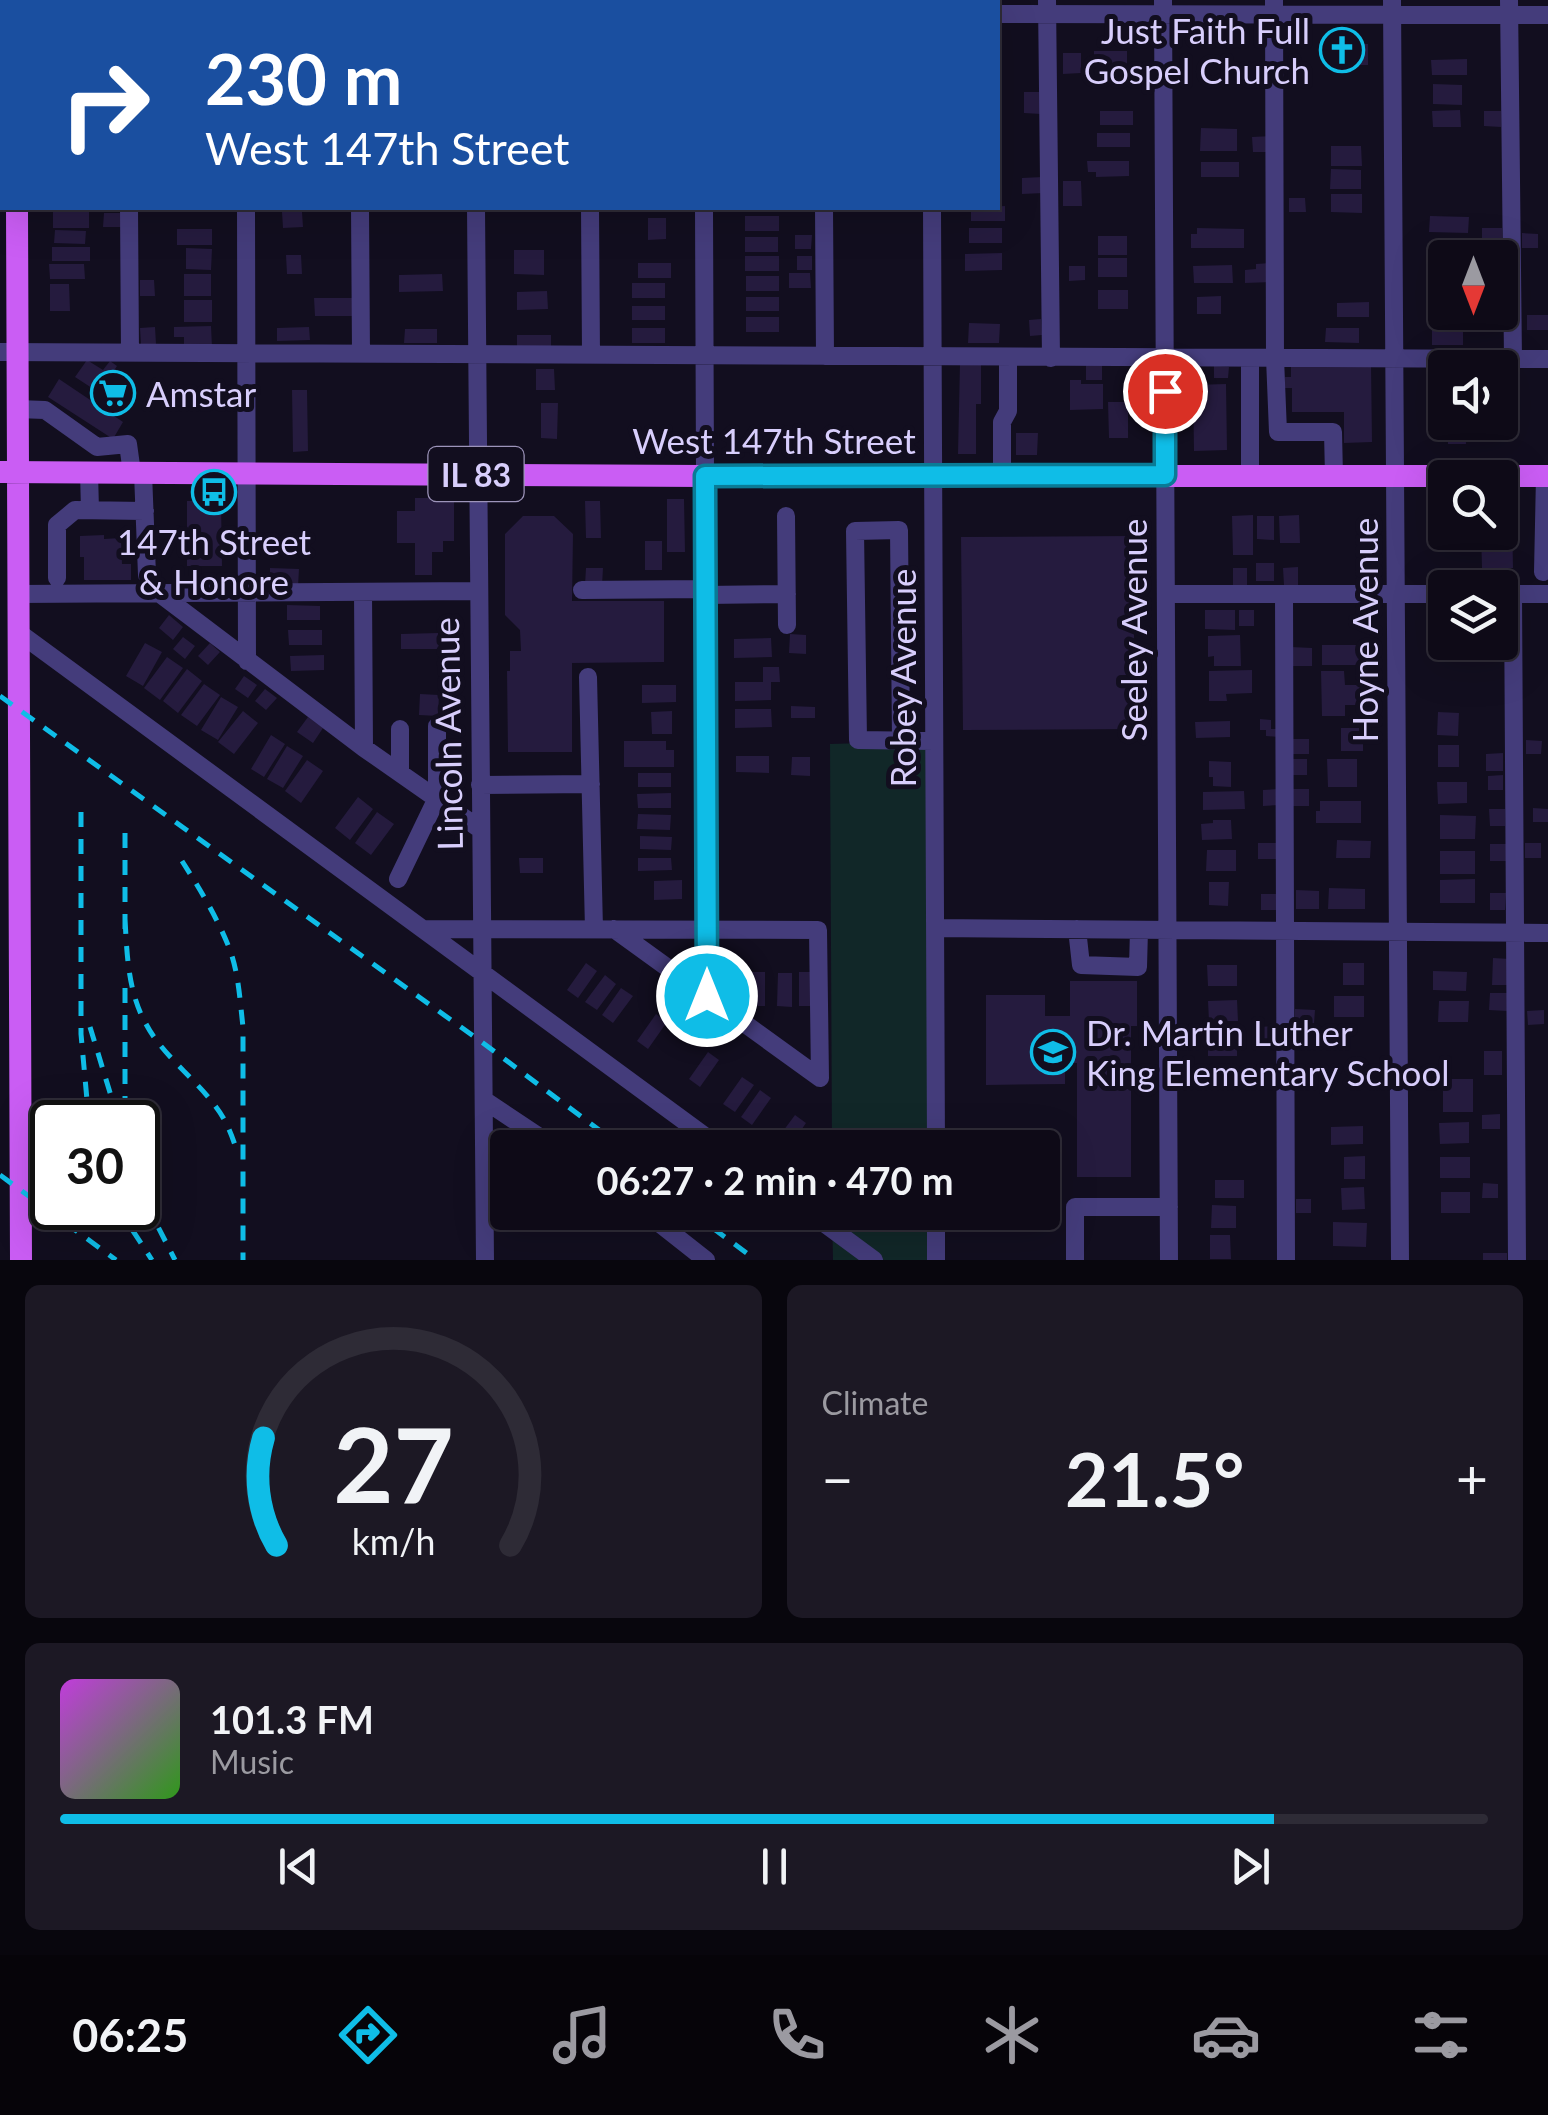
<!DOCTYPE html>
<meta charset="utf-8">
<style>
:root{--surface:#0e0a17;--page:#1c1824;--text:#f1f3f6;--muted:#9b9aa1;--line:#2e2b36;--accent:#0fbde7}
body{margin:0;font-family:Lato,sans-serif;background:var(--page);color:var(--text);height:100vh;display:flex;flex-direction:column;font-size:38px;white-space:nowrap}
*{box-sizing:border-box;margin:0}
p{font-size:32px;color:var(--muted)}
.icon{flex:none;width:55px;height:55px;fill:none;stroke:currentColor;stroke-width:2;stroke-linecap:round;stroke-linejoin:round}
.map{position:relative;height:1260px;overflow:hidden}
.drawer{display:flex;flex-direction:column;gap:25px;padding:25px;background:#08060d;flex:1}
.drawer>*{flex:none}
.banner{position:absolute;left:0px;top:0px;width:1000px;height:210px;box-shadow:0 10px 40px #0002,0 0 0 2px var(--line);background:#1a4fa0;color:#fff;overflow:hidden}
.needle{width:65px;rotate:180deg}
.fabs{position:absolute;left:1428px;top:240px;display:grid;gap:20px}
.fabs a{display:grid;place-items:center;width:90px;height:90px;border-radius:10px;background:var(--surface);box-shadow:0 10px 40px #0002,0 0 0 2px var(--line);font-size:50px}
.speed{position:absolute;left:30px;top:1100px;display:flex;gap:20px;font-size:50px;font-weight:700;text-align:center}
.speed>*{display:grid;place-content:center;width:130px;height:130px;border-radius:50%;background:var(--surface);box-shadow:0 10px 40px #0002,0 0 0 2px var(--line);line-height:1}
.speed .limit{border:5px solid #111;border-radius:15px;background:#fff;color:#111}
.pin{position:absolute;display:grid;place-items:center;width:85px;height:85px;color:#fff;margin:-42px;border:5px solid #fff;border-radius:50%;box-shadow:0 2px 10px #0007}
.me{position:absolute;width:110px;margin:-55px;rotate:0deg;stroke-linejoin:round;filter:drop-shadow(0 0 8px #0008)}
.turn{display:flex;align-items:center;gap:35px;height:210px;padding:0 40px;font-size:45px}
.turn .icon{width:130px;height:130px;stroke-width:2.5}
.turn b{display:block;font-size:70px;line-height:85px}
.big{font-size:75px;font-weight:700;line-height:1.1}
.drawer .card{flex:1;display:flex;flex-direction:column;justify-content:center;gap:15px;min-width:0;padding:0 35px;border-radius:15px;background:var(--page)}
.drawer .dial{align-items:center;gap:0}
.dial svg{height:260px;overflow:visible;fill:none;stroke:var(--line);stroke-width:7;stroke-linecap:round;text-anchor:middle}
.dial text{fill:var(--text);stroke:none}
.song{display:flex;align-items:center;gap:30px}
.cover{width:120px;height:120px;border-radius:15px;background:linear-gradient(135deg,hsl(290 70% 55%),hsl(110 70% 35%))}
.played{height:10px;border-radius:5px;background:linear-gradient(90deg,var(--accent) 85%,var(--line) 85%)}
.keys{display:flex;justify-content:space-around;direction:ltr}
.heat{display:flex;justify-content:space-between;align-items:center;font-size:55px;direction:ltr}
.drawer .tiles{flex:1;display:grid;gap:25px;grid-template-columns:1fr 1fr}
.card:last-child{grid-column:span 2}
.trip{position:absolute;left:490px;top:1130px;width:570px;height:100px;border-radius:10px;background:var(--surface);box-shadow:0 10px 40px #0002,0 0 0 2px var(--line);font-weight:700;line-height:100px;text-align:center}
.tabs{display:flex;height:160px;justify-content:space-around;align-items:center;background:#060409;color:var(--muted)}
.tabs .icon{width:70px;height:70px}
.tabs .current{color:var(--accent)}
.tabs b{font-size:45px;color:var(--text)}
.map>svg:first-child{display:block}
.green{fill:#112728}
.building{fill:#251b3e}
.lines{fill:none;stroke-linecap:round;stroke-linejoin:round}
.minor{stroke:#443c7b;stroke-width:18}
.major{stroke:#ca5df4;stroke-width:22}
.rail{stroke:#0fbde7;stroke-width:5;stroke-dasharray:15 12;stroke-linecap:butt}
.route-casing{stroke:#0a7b96;stroke-width:25}
.route{stroke:#0fbde7;stroke-width:18}
.labels{text-anchor:middle;dominant-baseline:central;stroke-width:10;stroke-linejoin:round;paint-order:stroke}
.shield{fill:#120e1f;stroke:#9d94ba;stroke-width:2.5}
.shield-label{font-size:32px;font-weight:bold;fill:#d8cefc}
.poi-label{font-size:35px;fill:#d8cefc;stroke:#120e1f;text-anchor:start}
.street-label{font-size:35px;fill:#d8cefc;stroke:#120e1f}
</style>
<div class="map">
<svg width="1548" height="1260" viewBox="0 0 1548 1260">
<rect width="100%" height="100%" fill="#120e1f"/>
<path class="green" d="M934 741 936 1147H832L830 744Z
M832 1213H936V1260H833Z"/>
<path class="building" d="M1326 43 1368 44V65H1326Z
M1094 51H1127V66L1094 65Z
M1063 53H1081V73L1063 74Z
M1467 59V75H1432L1431 60Z
M1433 84 1462 85V105L1433 104Z
M1024 92H1042L1041 114 1024 113Z
M1460 110 1461 127H1433L1432 111Z
M1100 111H1133V125H1100Z
M1484 111H1501V127L1484 126Z
M1201 128 1237 129V151H1200Z
M1097 133H1130V147H1097Z
M1273 136 1274 152H1253L1252 137Z
M1331 146H1361L1362 166H1331Z
M1087 161H1129V176L1096 177V172H1088Z
M1201 162H1239V177H1201Z
M1331 169 1361 170V189H1330Z
M1043 177 1044 193 1022 194V178Z
M1063 181H1081L1082 206H1063Z
M1331 194H1362V213L1331 212Z
M1289 198H1305L1306 212H1289Z
M1005 206V221H971V208Z
M53 212H89V228H53Z
M282 212H302L303 227 283 228Z
M104 213H121V227H103Z
M745 216H779V231H745Z
M1430 216 1469 217 1468 233 1429 232Z
M648 218H666V239L648 240Z
M969 228H1002V243H969Z
M1197 228 1244 229V248H1191V234H1197Z
M1482 228H1502V247H1482Z
M177 229H212V245H177Z
M55 230 86 231 85 244 54 243Z
M1522 233 1538 234V248H1522Z
M795 235H812L811 249H795Z
M1098 236H1127V255H1098Z
M745 237H778V252H745Z
M52 247H90V261H52Z
M186 248 212 249 211 270 186 269Z
M514 250H544V275L514 274Z
M1002 253V270L965 271V254Z
M286 255H301L302 274H287Z
M745 256H779V271H745Z
M797 256H812V270H797Z
M1098 258H1127V277H1098Z
M638 263H671V278H638Z
M1271 263 1272 282 1245 283V270L1256 269V264Z
M49 264H84L85 279H50Z
M1232 265 1233 283H1194L1193 266Z
M1069 266H1085V280L1069 281Z
M789 273H810L811 288H789Z
M184 274H211V296H184Z
M442 274 443 291 399 292V275Z
M746 276H779V291H746Z
M140 280H154L155 296H140Z
M632 283H665V298H632Z
M50 284H69L70 311H50Z
M1098 290H1128V309H1098Z
M547 291 548 309 517 310V292Z
M1221 296V314H1197V297Z
M746 297H779V311H746Z
M314 298H357V316H315Z
M184 300H212V322H184Z
M1369 302V317H1337V303Z
M632 306H665V320H632Z
M1527 315H1548V330H1527Z
M746 317H779V332H746Z
M1041 319 1042 335 1030 336 1029 320Z
M969 323 1000 324 999 343H968Z
M1432 325H1463V345H1432Z
M211 326 212 347 184 348V337H174V327Z
M155 327 156 344 141 345 140 328Z
M309 327 310 340 277 341V328Z
M632 328H665V343H632Z
M1326 328H1359V343L1325 342Z
M405 329H437V343H404Z
M517 335H551V350L517 351Z
M87 360 103 370 110 361 117 366 115 369 134 381 118 405 75 377Z
M960 363H981V404H976V454H958Z
M1086 364 1102 365V380H1086Z
M1371 364 1372 442 1344 443V412H1292V388H1285V377H1291V365Z
M1214 366 1229 367 1228 378H1214Z
M536 369H554L555 390H536Z
M59 379 123 422 113 439 48 397Z
M1070 380H1081V384H1103V409L1070 410Z
M1226 384 1227 450 1194 451 1193 385Z
M292 390H307L308 451 293 452Z
M1108 402H1128V438H1109Z
M541 403H558L557 439 541 438Z
M1448 422H1465L1466 444H1448Z
M1473 422H1494V442H1473Z
M1016 433H1038L1037 455H1016Z
M415 498H454V541H443V552H432V575H415V543H397V511H415Z
M667 499H684L685 552H667Z
M187 501H221L222 566H187Z
M585 501H600L601 538H586Z
M1500 514H1512L1513 568H1482L1481 532H1500Z
M1253 515V555H1233L1232 516Z
M1299 515 1300 543H1280L1279 516Z
M523 516H554L573 534 572 601H664V662L572 663V752H508L507 671H510V651H521L520 630 505 615V534Z
M1257 516H1274V540L1257 539Z
M104 535V539L121 538 122 564H131V580H84V557H80V536Z
M1133 536 1135 729 963 730 961 537Z
M645 541H662V570H645Z
M1256 563H1274V581H1256Z
M1298 567V585H1284L1283 568Z
M270 568 299 569 298 587 270 586Z
M586 568H603L602 586 585 585Z
M1233 568H1247V585H1233Z
M1438 603 1445 604V627H1438Z
M287 605 320 606V620H287Z
M1205 610H1235V630L1205 629Z
M1239 610H1254V626H1239Z
M169 615 183 627 173 640 159 628Z
M288 630H322V645H289Z
M438 633 439 649H401V634Z
M790 634 806 635V654L789 653Z
M1240 635 1241 666H1214V656L1208 657V636Z
M183 637 195 646 185 659 173 649Z
M771 638 772 657 734 658V639Z
M145 643 162 652 143 686 126 676Z
M210 643 220 652 208 665 198 656Z
M1322 645H1359V665H1322Z
M1291 647 1312 648V666H1291Z
M324 655V670L291 671 290 656Z
M167 657 183 668 160 700 144 688Z
M763 667H779L780 682H771V700L735 701V682H763Z
M187 669 202 681 178 713 163 701Z
M1252 670V693L1226 694 1227 701H1209V671Z
M1321 671H1344L1345 685H1361V705H1345V716H1322Z
M244 676 257 685 248 698 235 689Z
M204 684 220 695 197 726 181 715Z
M642 685H676V702L642 703Z
M265 689 277 698 266 710 255 701Z
M420 694 439 695 438 716 419 715Z
M221 697 238 707 218 740 201 730Z
M791 706 815 707V718H791Z
M735 709H771L772 727 735 728Z
M243 711 258 723 234 754 218 742Z
M672 711V734H652L651 712Z
M1438 712 1459 713 1458 736 1437 735Z
M308 717 323 728 313 743 297 732Z
M1260 719 1271 720V729H1279V737L1266 736V730H1260Z
M1230 721V737L1196 738 1195 722Z
M1341 728H1363V751H1341Z
M271 735 285 744 264 777 251 769Z
M1293 739H1309V754H1293Z
M1526 740 1542 741 1541 754H1526Z
M624 741H666V750H674V767H624Z
M1438 745H1459V767H1438Z
M287 746 303 756 283 788 267 779Z
M1503 753V771H1486V754Z
M736 756H769V773L736 772Z
M792 757H810V776L791 775Z
M1293 759H1307V775H1293Z
M1327 759H1357V787H1328Z
M307 760 323 771 301 803 285 791Z
M1209 761 1231 762V787L1213 786V777H1209Z
M638 773H671V787H638Z
M1503 775V790H1488V776Z
M1437 782H1467V803L1438 804Z
M1279 789V805L1263 806V790Z
M1292 789H1309V806H1292Z
M1244 791 1245 809 1203 810V792Z
M671 793V808H638L637 794Z
M358 797 373 809 350 840 335 828Z
M1320 801H1361V823H1316V811H1320Z
M1533 808 1548 809V822H1533Z
M1489 809H1505V826H1490Z
M377 812 394 824 371 855 355 843Z
M638 814 671 815 670 830 637 829Z
M1440 815 1476 816 1475 839H1440Z
M1213 820H1231L1232 839 1202 840 1201 824 1213 823Z
M640 836 672 837 671 850 640 849Z
M1337 840 1371 841 1370 858H1336Z
M1258 843H1276V859H1258Z
M1525 843H1541V858H1525Z
M1490 844H1506V861H1490Z
M1207 850H1236V871H1206Z
M1440 851H1475V874H1440Z
M519 858H543V873H520Z
M638 858H671L672 870 638 871Z
M1475 879V903H1440V880Z
M682 880V899L654 900V881Z
M1209 882H1229L1228 906 1209 905Z
M1329 888 1365 889V909H1328Z
M1296 890 1319 891V909H1296Z
M1490 893H1506L1505 910H1490Z
M1261 894H1276V910H1261Z
M1493 958 1510 959 1509 985H1492Z
M586 963 597 971 578 998 567 990Z
M1343 963H1364V985H1343Z
M1207 965H1237V986H1208Z
M1433 971 1467 972 1466 991 1433 990Z
M750 972H765V1006H750Z
M799 972H813V1006H799Z
M778 973H792V1007L777 1006Z
M605 975 616 984 597 1010 585 1002Z
M1070 981H1137V1026H1131V1177H1077V1063H1065V1084L986 1085V995H1045V1016H1070Z
M621 988 633 996 613 1023 602 1015Z
M1490 993H1507V1011L1489 1010Z
M1334 996H1364V1017H1334Z
M1237 1000 1238 1021H1209L1208 1001Z
M1439 1001H1469L1468 1022H1438Z
M1295 1009 1315 1010 1314 1024H1295Z
M1544 1010V1024L1528 1025 1527 1011Z
M656 1014 667 1022 648 1049 637 1041Z
M1275 1026V1045H1257V1027Z
M1237 1035V1056H1208V1036Z
M1484 1051H1502V1075H1484Z
M708 1052 719 1060 700 1087 689 1079Z
M742 1077 754 1085 735 1112 723 1104Z
M1450 1079H1473V1112H1443V1087H1450Z
M760 1090 771 1098 752 1125 741 1117Z
M1500 1114V1129H1482V1115Z
M795 1115 806 1123 789 1148H783L775 1142Z
M1469 1122V1143L1440 1144 1439 1123Z
M1363 1126V1144L1331 1145V1127Z
M1365 1156V1179H1344V1157Z
M1440 1157H1470V1178H1440Z
M1215 1180H1244V1198H1215Z
M1483 1183 1498 1184V1198H1482Z
M1364 1187 1365 1209 1342 1210 1341 1188Z
M1441 1192H1470V1213H1441Z
M1296 1199H1311V1213H1296Z
M1212 1205 1236 1206V1228H1211Z
M1333 1222 1367 1223 1366 1247 1333 1246Z
M1210 1235H1230L1231 1259H1210Z
M1483 1253H1507V1260H1483Z"/>
<g class="lines">
<path class="minor" d="M128 0V2
M245 0V2
M359 0V2
M475 0V2
M589 0V2
M703 0V2
M821 0V2
M932 0V2
M1047 0 1051 358
M1163 0 1169 1260
M1274 0 1275 358 1278 432H1333L1334 476
M1392 0 1400 1260
M1509 0 1513 359
M0 13H2
M998 14 1548 15
M129 208 130 353
M246 208 247 661
M360 208 361 354
M476 208 485 1260
M590 208 591 355
M704 208 707 996
M824 208 825 356
M932 208 936 1148
M0 352 1548 359
M1250 358V476
M17 409 45 410 97 447 128 444 132 473
M89 472 90 510
M143 473 147 575
M1002 475V422L1008 411V358
M786 516 787 625
M1543 572 1545 476
M57 578V525L75 510 145 511
M582 590 705 589
M363 592 364 748
M159 593 364 748 480 829
M18 594 478 591
M1166 594H1445
M1284 594 1286 1260
M1500 594H1548
M1513 594 1517 1260
M705 595 787 594
M18 632 721 1148
M588 677 594 929
M901 741 899 530 855 531 858 740 934 741
M400 773V729
M480 785 591 784
M398 879 437 798V726
M935 928 1548 933
M423 929 818 930 820 1078
M614 929 820 1078
M1077 929 1081 965 1138 967 1139 930
M484 1100 556 1148
M645 1212 706 1260
M809 1212 874 1260
M936 1212V1260
M485 1214 508 1201
M1075 1260V1207H1169"/>
<path class="major" d="M16 0V2
M17 208 21 1260
M0 472 705 476H1548"/>
<path class="rail" d="M0 696 483 1043 623 1148
M81 812V1034L89 1122
M125 833V933
M182 861C200 889 218 919 230 950 239 975 240 1002 243 1027V1260
M125 919C127 955 128 992 146 1024 163 1056 195 1078 216 1107 226 1120 231 1133 236 1148
M125 988V1101L127 1122
M90 1027 119 1122
M0 1175 116 1260
M138 1178 154 1219 175 1260
M118 1208 152 1260
M691 1212 756 1260"/>
</g>
<g class="lines">
<defs>
<path id="route" d="M707 996 705 476 1165 475V391"/>
</defs>
<use href="#route" class="route-casing"/>
<use href="#route" class="route"/>
</g>
<defs>
<symbol id="church-ring" viewBox="-11 -11 22 22"><circle r="9.5" fill="#120e1f" stroke="#0fbde7" stroke-width="1.5"/><path d="M-1.2-6h2.4v3.5h3.3v2.4h-3.3V6h-2.4V-.1h-3.3v-2.4h3.3Z" fill="#0fbde7"/></symbol>
<symbol id="supermarket-ring" viewBox="-11 -11 22 22"><circle r="9.5" fill="#120e1f" stroke="#0fbde7" stroke-width="1.5"/><path d="M-6-5.5h2.5l.6 2H6L4.5 2H-2.5L-4.4-4H-6ZM-1.5 3.2a1.3 1.3 0 1 0 .1 0ZM3 3.2a1.3 1.3 0 1 0 .1 0Z" fill="#0fbde7"/></symbol>
<symbol id="bus-ring" viewBox="-11 -11 22 22"><circle r="9.5" fill="#120e1f" stroke="#0fbde7" stroke-width="1.5"/><path d="M-5-6H5V4H4V6H2V4H-2V6H-4V4H-5ZM-3.5-4V0h7V-4ZM-3.5 1.2v1.5H-2V1.2ZM2 1.2v1.5H3.5V1.2Z" fill="#0fbde7"/></symbol>
<symbol id="school-ring" viewBox="-11 -11 22 22"><circle r="9.5" fill="#120e1f" stroke="#0fbde7" stroke-width="1.5"/><path d="M0-5L7-2L0 1L-7-2ZM-4 1L0 2.5L4 1V4Q0 6-4 4Z" fill="#0fbde7"/></symbol>
</defs>
<g fill-rule="evenodd">
<use href="#church-ring" x="1317" y="25" width="50" height="50"/>
<use href="#supermarket-ring" x="88" y="368" width="50" height="50"/>
<use href="#bus-ring" x="189" y="467" width="50" height="50"/>
<use href="#school-ring" x="1028" y="1027" width="50" height="50"/>
</g>
<g class="labels">
<rect class="shield" x="428.5" y="447" width="95" height="54" rx="8"/>
<g class="shield-label">
<text x="476" y="474">IL 83</text>
</g>
<g class="poi-label">
<text x="1310" y="30" text-anchor="end">Just Faith Full<tspan x="1310" dy="40">Gospel Church</tspan></text>
<text x="146" y="393">Amstar</text>
<text x="214" y="541" text-anchor="middle">147th Street<tspan x="214" dy="40">&amp; Honore</tspan></text>
<text x="1086" y="1032">Dr. Martin Luther<tspan x="1086" dy="40">King Elementary School</tspan></text>
</g>
<g class="street-label">
<text x="774" y="440">West 147th Street</text>
<text transform="translate(1133 630) rotate(-90)">Seeley Avenue</text>
<text transform="translate(1364 630) rotate(-90)">Hoyne Avenue</text>
<text transform="translate(902 678) rotate(-90)">Robey Avenue</text>
<text transform="translate(447 734) rotate(-91)">Lincoln Avenue</text>
</g>
</g>
</svg>
<div class="fabs">
<a><svg class="needle" viewBox="-14 -14 28 28"><path d="M0-13l5 13h-10z" fill="#e53935"/><path d="M0 13l5-13h-10z" fill="#9b9aa1"/></svg></a>
<a><svg class="icon" aria-label="sound" viewBox="0 0 24 24"><path d="M4 9h4l5-4v14l-5-4H4zM17 9q2 3 0 6"/></svg></a>
<a><svg class="icon" aria-label="search" viewBox="0 0 24 24"><circle cx="10" cy="10" r="6"/><path d="M15 15l6 6"/></svg></a>
<a><svg class="icon" aria-label="layers" viewBox="0 0 24 24"><path d="M12 4l9 5-9 5-9-5zM3 14l9 5 9-5"/></svg></a>
</div>
<div class="speed"><div class="limit">30</div></div>
<div class="pin" style="left:1165px;top:391px;background:#d93025"><svg class="icon" aria-label="arrive" viewBox="0 0 24 24"><path d="M6 21V4h12l-3 4 3 4H6"/></svg></div>
<svg class="me" style="left:707px;top:996px" viewBox="-20 -20 40 40"><circle r="17" fill="#0fbde7" stroke="#fff" stroke-width="3"/><path d="M0-11L8 9 0 5-8 9z" fill="#fff"/></svg>
<div class="trip">06:27 · 2 min · 470 m</div>
<div class="banner">
<div class="turn"><svg class="icon" aria-label="right" viewBox="0 0 24 24"><path d="M7 20v-9h11M14 6l5 5-5 5"/></svg><div><b>230 m</b>West 147th Street</div></div>
</div>
</div>
<section class="drawer">
<div class="tiles">
<div class="card dial"><svg viewBox="0 0 100 80">
<path d="M14 69A42 42 0 1 1 86 69"/>
<path d="M14 69A42 42 0 0 1 10 36" stroke="#0fbde7"/>
<text x="50" y="56" font-size="32" font-weight="700">27</text>
<text x="50" y="72" font-size="11">km/h</text>
</svg></div>
<div class="card"><p>Climate</p>
<div class="heat"><a>−</a><b class="big">21.5°</b><a>+</a></div>
</div>
<div class="card">
<div class="song"><i class="cover"></i><div><b>101.3 FM</b><p>Music</p></div></div>
<div class="played"></div>
<div class="keys"><svg class="icon" aria-label="previous" viewBox="0 0 24 24"><path d="M18 5L8 12l10 7zM5 5v14"/></svg><svg class="icon" aria-label="pause" viewBox="0 0 24 24"><path d="M8 5v14M16 5v14"/></svg><svg class="icon" aria-label="next" viewBox="0 0 24 24"><path d="M6 5l10 7-10 7zM19 5v14"/></svg></div>
</div>
</div>
</section>
<nav class="tabs">
<b>06:25</b>
<svg class="icon current" aria-label="directions" viewBox="0 0 24 24"><path d="M12 3l9 9-9 9-9-9zM9 14v-3h6M13 9l2 2-2 2"/></svg>
<svg class="icon" aria-label="music" viewBox="0 0 24 24"><path d="M9 18V5l10-2v13"/><circle cx="6" cy="18" r="3"/><circle cx="16" cy="16" r="3"/></svg>
<svg class="icon" aria-label="phone" viewBox="0 0 24 24"><path d="M5 4h4l2 5-3 2q2 4 5 5l2-3 5 2v4C11 20 4 13 5 4z"/></svg>
<svg class="icon" aria-label="climate" viewBox="0 0 24 24"><path d="M12 3v18M4 7l16 10M4 17L20 7"/></svg>
<svg class="icon" aria-label="car" viewBox="0 0 24 24"><path d="M5 17H2v-5l4-1 3-4h7l3 4 3 1v5h-3M9 17h6M6 11h13"/><circle cx="7" cy="17" r="2"/><circle cx="17" cy="17" r="2"/></svg>
<svg class="icon" aria-label="filters" viewBox="0 0 24 24"><path d="M4 7h16M4 17h16"/><circle cx="9" cy="7" r="2"/><circle cx="15" cy="17" r="2"/></svg>
</nav>
